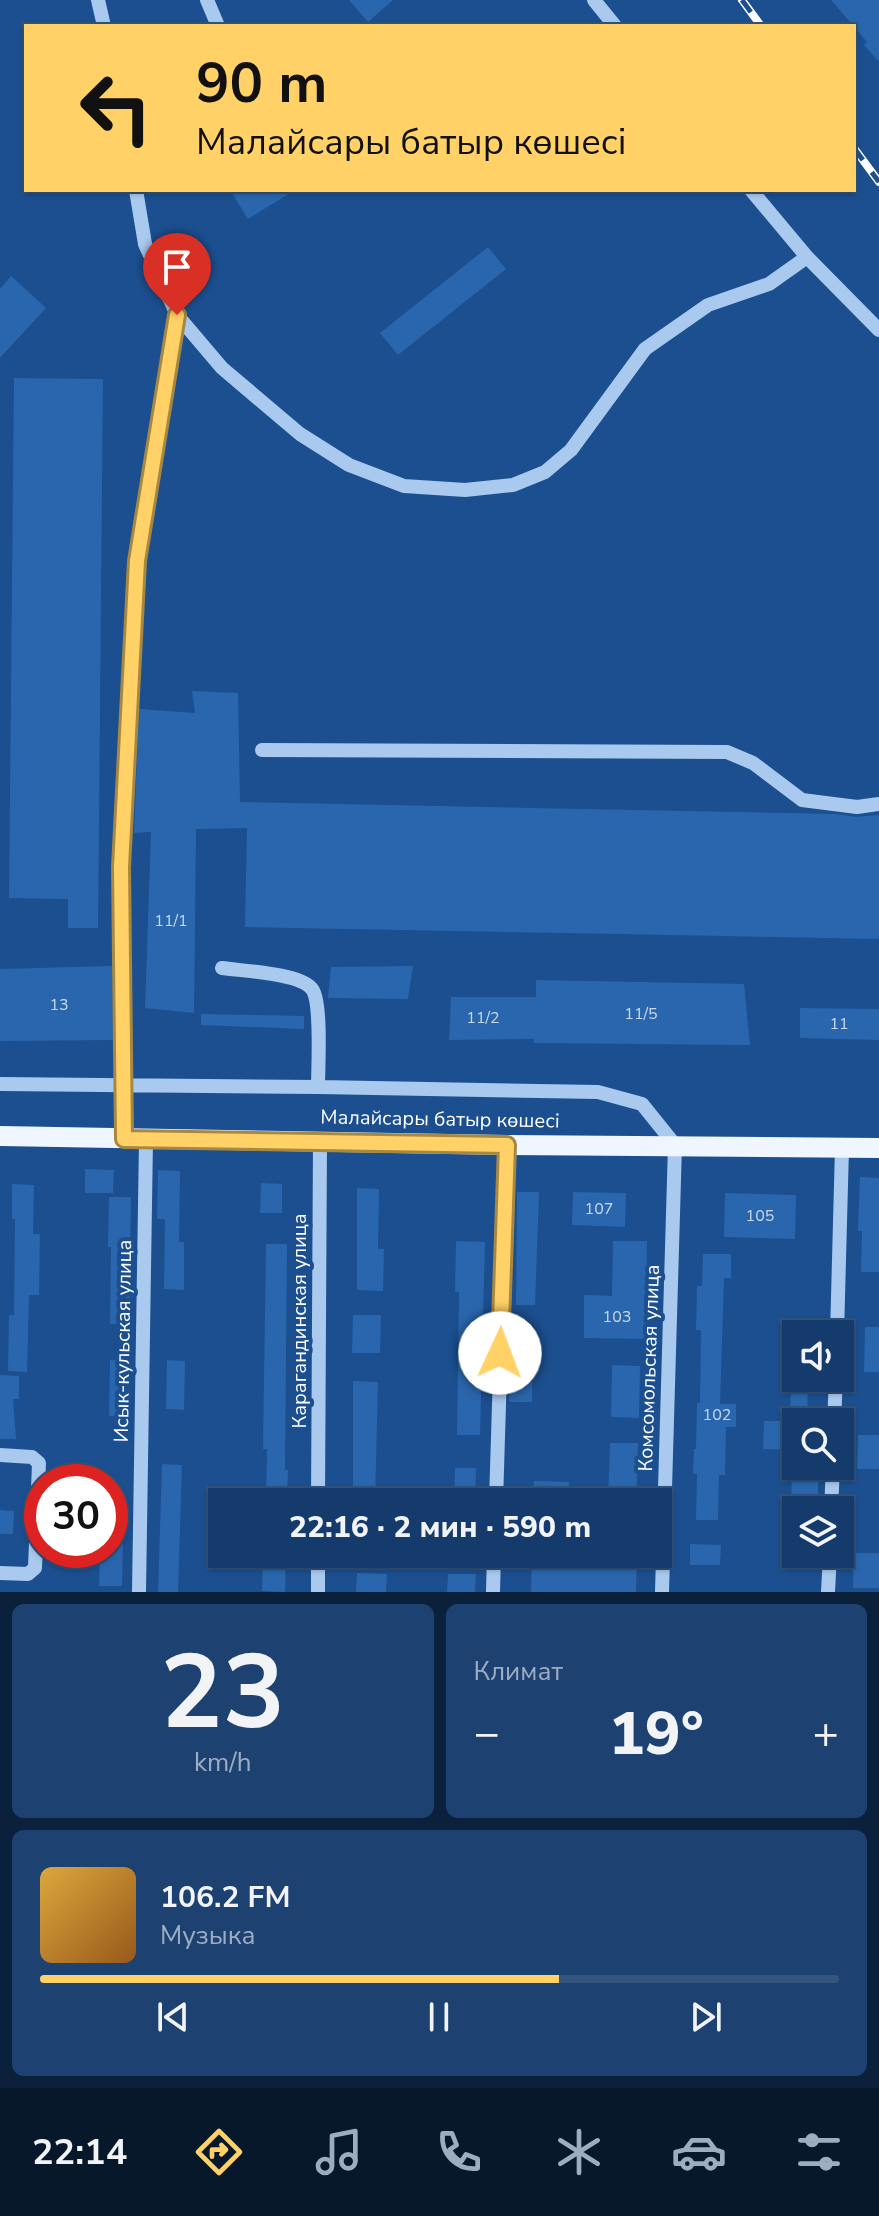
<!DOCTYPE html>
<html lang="ru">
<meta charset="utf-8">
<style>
:root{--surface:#143b6b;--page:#1d4271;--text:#f1f3f6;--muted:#9dadc1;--line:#33557e;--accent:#ffd166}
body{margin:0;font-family:"Nunito Sans",sans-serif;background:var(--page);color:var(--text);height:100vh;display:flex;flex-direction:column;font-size:30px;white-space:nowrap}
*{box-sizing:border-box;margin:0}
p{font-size:26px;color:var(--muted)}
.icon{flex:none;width:44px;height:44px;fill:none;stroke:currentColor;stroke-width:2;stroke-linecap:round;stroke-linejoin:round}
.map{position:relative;height:1592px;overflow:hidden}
.drawer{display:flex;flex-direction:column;gap:12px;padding:12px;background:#0b203b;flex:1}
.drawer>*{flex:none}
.top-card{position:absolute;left:24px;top:24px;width:832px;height:168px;border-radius:0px;box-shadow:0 2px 6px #0004,0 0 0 2px var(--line);background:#ffd166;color:#111;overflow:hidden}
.tools{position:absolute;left:782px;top:1320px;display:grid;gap:16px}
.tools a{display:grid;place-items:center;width:72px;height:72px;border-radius:0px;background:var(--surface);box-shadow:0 2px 6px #0004,0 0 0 2px var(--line);font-size:40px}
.speed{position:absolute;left:24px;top:1464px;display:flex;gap:16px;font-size:40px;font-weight:700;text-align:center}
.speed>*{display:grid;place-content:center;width:104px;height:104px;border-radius:50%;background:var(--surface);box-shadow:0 2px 6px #0004,0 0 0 2px var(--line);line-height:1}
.speed .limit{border:12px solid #d22;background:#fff;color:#111}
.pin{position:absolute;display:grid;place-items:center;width:68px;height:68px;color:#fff;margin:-82px -34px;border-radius:50% 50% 50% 0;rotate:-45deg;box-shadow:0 0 8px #0007}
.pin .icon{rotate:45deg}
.me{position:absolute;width:88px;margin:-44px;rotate:2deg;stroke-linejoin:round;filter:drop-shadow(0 0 6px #0008)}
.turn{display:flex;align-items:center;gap:28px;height:168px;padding:0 40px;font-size:36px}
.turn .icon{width:104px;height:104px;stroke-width:2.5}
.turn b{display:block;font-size:56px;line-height:68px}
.big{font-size:60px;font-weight:800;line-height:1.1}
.drawer .widget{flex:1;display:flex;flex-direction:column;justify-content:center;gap:12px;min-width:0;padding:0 28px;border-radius:12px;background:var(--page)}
.drawer .dial{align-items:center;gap:0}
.dial b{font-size:104px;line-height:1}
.song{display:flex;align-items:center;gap:24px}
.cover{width:96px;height:96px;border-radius:12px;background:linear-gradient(135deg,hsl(40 70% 55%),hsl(30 70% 35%))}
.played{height:8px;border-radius:4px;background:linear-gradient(90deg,var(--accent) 65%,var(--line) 65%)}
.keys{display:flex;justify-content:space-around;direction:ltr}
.heat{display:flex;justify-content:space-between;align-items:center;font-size:44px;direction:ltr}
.drawer .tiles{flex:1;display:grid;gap:12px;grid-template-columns:1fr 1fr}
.widget:last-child{grid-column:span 2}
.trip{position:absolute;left:208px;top:1488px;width:464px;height:80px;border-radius:0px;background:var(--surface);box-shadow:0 2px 6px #0004,0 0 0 2px var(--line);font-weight:800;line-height:80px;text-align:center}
.dock{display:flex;height:128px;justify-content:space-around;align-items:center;background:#08182b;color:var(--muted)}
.dock .icon{width:56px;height:56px}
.dock .active{color:var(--accent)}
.dock b{font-size:36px;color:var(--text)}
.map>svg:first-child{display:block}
.building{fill:#2a66ad}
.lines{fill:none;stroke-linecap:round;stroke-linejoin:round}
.minor{stroke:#a9c9ee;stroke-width:14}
.major{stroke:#f0f6ff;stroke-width:20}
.rail-casing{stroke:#fff;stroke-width:8}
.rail{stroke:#1b4f8f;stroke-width:5;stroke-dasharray:15;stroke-linecap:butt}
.route-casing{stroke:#a68842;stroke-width:20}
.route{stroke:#ffd166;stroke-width:14}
.labels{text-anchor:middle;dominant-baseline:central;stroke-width:8;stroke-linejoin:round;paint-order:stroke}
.number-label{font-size:16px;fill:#cad9ea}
.street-label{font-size:20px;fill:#fff;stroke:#1b4f8f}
</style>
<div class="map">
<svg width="879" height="1592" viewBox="0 0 879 1592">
<rect width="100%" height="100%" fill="#1b4f8f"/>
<path class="building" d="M349 0H393L368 22Z
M831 0H879V62L864 45 867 42Z
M230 190H295L248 219Z
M488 247 506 269 398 355 380 333Z
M11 276 46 308 0 358V289Z
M14 378 103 379 98 928H68V899L9 898Z
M192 691 238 693 240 802 836 814 856 817 879 815V939L245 927 247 828 196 829 194 1013 145 1008 151 832 134 833 139 709 195 713Z
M112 966 113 1040 0 1041V969Z
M413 966 408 999 328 998 331 967Z
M536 980 744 984 750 1045 534 1043V1039L449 1040 451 997H536Z
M800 1008 879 1009V1040L800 1038Z
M201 1014 304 1016V1029L201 1025Z
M85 1169 114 1170 113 1193H85Z
M158 1170 180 1171 179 1242H184V1290L164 1289 165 1219H157Z
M860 1177 879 1178V1272H861L862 1231H858Z
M261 1183 282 1184V1213H260Z
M12 1184 34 1185 33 1234H40L39 1295H29L27 1372 8 1371 9 1315H14L15 1219H12Z
M357 1188 379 1189 378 1249H384L383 1291 357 1290Z
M517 1192H539L535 1305H516Z
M573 1192 626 1193 625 1227 572 1225Z
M725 1193 796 1195 795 1239 724 1237Z
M109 1197H131L129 1324H110L111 1247H108Z
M456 1241 485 1242 480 1435H457L459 1292H455Z
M613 1241H647L646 1297H651L650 1339 584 1338V1295L612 1296Z
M266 1244H287L285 1470H288L287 1502H266L267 1449H263Z
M703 1254H731V1278H724L720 1404H736V1427H726L725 1475H719L718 1520H696L697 1474H693L694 1449H696L697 1403H700L701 1330H696L697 1286H702Z
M353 1315H381L380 1353H352Z
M865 1327H879V1372H864Z
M511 1335 533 1336 532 1402H509Z
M110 1360 127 1361 126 1416H109Z
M167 1360 185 1361 184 1410 166 1409Z
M612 1365 640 1366 639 1418 611 1417Z
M0 1375 19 1376V1399H13L16 1439H0Z
M791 1378H808L807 1422H796V1450L763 1449 764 1421H790Z
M353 1381 378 1382 375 1502H353Z
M858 1435H879V1469H857Z
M610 1443H638L636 1502H608Z
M162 1464 182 1465 178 1592H158Z
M455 1468H476L475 1502H454Z
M792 1469H818V1510H791Z
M534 1481 569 1482V1502H533Z
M0 1510 14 1511 13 1534H0Z
M110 1540 123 1541 122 1586H99L100 1550H110Z
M690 1544 721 1545 720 1565H690Z
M854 1553H879V1588H853Z
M263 1554H286L285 1592 262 1591Z
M532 1554H637L636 1592H531Z
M788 1554H814L813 1569 788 1568Z
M357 1573 387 1574 386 1592H356Z
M448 1574H476L475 1592H447Z"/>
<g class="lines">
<path class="minor" d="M98 0 104 26
M207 0 218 26
M594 0 615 26
M136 190 145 244 177 315 222 368 300 434 349 465 404 486 465 490 513 485 545 472 571 450 645 349 708 305 769 284 807 257
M751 190 807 257 879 330
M262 750 727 752 753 763 802 800 857 807 879 804
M222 968C242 971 300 973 312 989 322 1002 318 1068 318 1087L598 1092 642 1104 675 1145 662 1592
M0 1084 318 1087
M124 1139 121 867 137 561 177 315
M837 1334 842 1148
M834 1422 836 1378
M0 1455 32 1457 39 1463 35 1568 28 1574 0 1573
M318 1502 320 1141
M496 1502 507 1145
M831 1510 833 1466
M139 1592 146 1140
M318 1592V1554
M493 1592 494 1554
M828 1592 830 1554"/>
<path class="major" d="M0 1136 507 1145 879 1148"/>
<defs>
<path id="rail" d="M742 0 761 26
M854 148 879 182"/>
</defs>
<use href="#rail" class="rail-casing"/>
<use href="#rail" class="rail"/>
</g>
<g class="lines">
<defs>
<path id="route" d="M177 315 137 561 121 867 124 1139 507 1145 500 1353"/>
</defs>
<use href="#route" class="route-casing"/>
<use href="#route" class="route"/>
</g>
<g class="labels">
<g class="number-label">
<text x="171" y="921">11/1</text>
<text x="59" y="1005">13</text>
<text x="641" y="1014">11/5</text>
<text x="483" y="1018">11/2</text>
<text x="839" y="1024">11</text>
<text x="599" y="1209">107</text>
<text x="760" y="1216">105</text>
<text x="617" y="1317">103</text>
<text x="717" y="1415">102</text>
</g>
<g class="street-label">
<text transform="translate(440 1119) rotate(1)">Малайсары батыр көшесі</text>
<text transform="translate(299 1321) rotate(-90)">Карагандинская улица</text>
<text transform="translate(123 1341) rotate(-89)">Исык-кульская улица</text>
<text transform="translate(649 1368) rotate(-88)">Комсомольская улица</text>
</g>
</g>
</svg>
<div class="tools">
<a><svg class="icon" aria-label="sound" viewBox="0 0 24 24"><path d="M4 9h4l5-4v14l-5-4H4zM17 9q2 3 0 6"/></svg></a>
<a><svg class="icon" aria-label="search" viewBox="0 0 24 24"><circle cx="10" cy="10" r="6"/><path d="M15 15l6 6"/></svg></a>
<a><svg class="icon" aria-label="layers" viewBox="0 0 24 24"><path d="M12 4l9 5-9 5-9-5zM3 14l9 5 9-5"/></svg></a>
</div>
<div class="speed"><div class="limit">30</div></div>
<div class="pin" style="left:177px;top:315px;background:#d93025"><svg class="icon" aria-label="arrive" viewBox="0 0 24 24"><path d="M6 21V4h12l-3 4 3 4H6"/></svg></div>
<svg class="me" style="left:500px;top:1353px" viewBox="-20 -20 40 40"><circle r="19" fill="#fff"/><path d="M0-13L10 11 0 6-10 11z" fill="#ffd166"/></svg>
<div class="trip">22:16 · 2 мин · 590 m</div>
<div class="top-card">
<div class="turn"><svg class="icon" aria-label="left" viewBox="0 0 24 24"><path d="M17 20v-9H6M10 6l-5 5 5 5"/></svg><div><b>90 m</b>Малайсары батыр көшесі</div></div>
</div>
</div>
<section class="drawer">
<div class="tiles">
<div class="widget dial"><b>23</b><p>km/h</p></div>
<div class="widget"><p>Климат</p>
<div class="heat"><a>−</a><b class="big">19°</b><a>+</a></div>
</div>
<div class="widget">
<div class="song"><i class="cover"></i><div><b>106.2 FM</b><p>Музыка</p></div></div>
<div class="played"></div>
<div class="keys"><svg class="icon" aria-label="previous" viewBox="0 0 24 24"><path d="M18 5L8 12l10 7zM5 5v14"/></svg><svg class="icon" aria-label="pause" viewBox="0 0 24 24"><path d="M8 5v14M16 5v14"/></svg><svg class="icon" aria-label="next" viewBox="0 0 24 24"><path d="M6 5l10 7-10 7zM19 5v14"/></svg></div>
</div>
</div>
</section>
<nav class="dock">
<b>22:14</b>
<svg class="icon active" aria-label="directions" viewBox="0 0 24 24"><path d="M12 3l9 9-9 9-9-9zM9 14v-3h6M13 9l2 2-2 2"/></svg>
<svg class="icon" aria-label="music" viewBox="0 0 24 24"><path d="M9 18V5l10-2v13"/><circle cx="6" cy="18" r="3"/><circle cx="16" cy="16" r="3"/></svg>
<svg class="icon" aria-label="phone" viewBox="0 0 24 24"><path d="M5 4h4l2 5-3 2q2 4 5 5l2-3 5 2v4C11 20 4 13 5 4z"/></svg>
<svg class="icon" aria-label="climate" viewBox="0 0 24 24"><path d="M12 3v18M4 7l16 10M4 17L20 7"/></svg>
<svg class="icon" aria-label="car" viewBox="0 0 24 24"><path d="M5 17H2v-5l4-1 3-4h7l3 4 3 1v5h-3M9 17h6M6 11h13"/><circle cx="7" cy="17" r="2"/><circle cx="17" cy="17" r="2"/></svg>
<svg class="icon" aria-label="filters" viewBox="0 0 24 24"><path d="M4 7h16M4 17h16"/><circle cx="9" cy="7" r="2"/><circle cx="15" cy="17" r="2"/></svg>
</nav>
